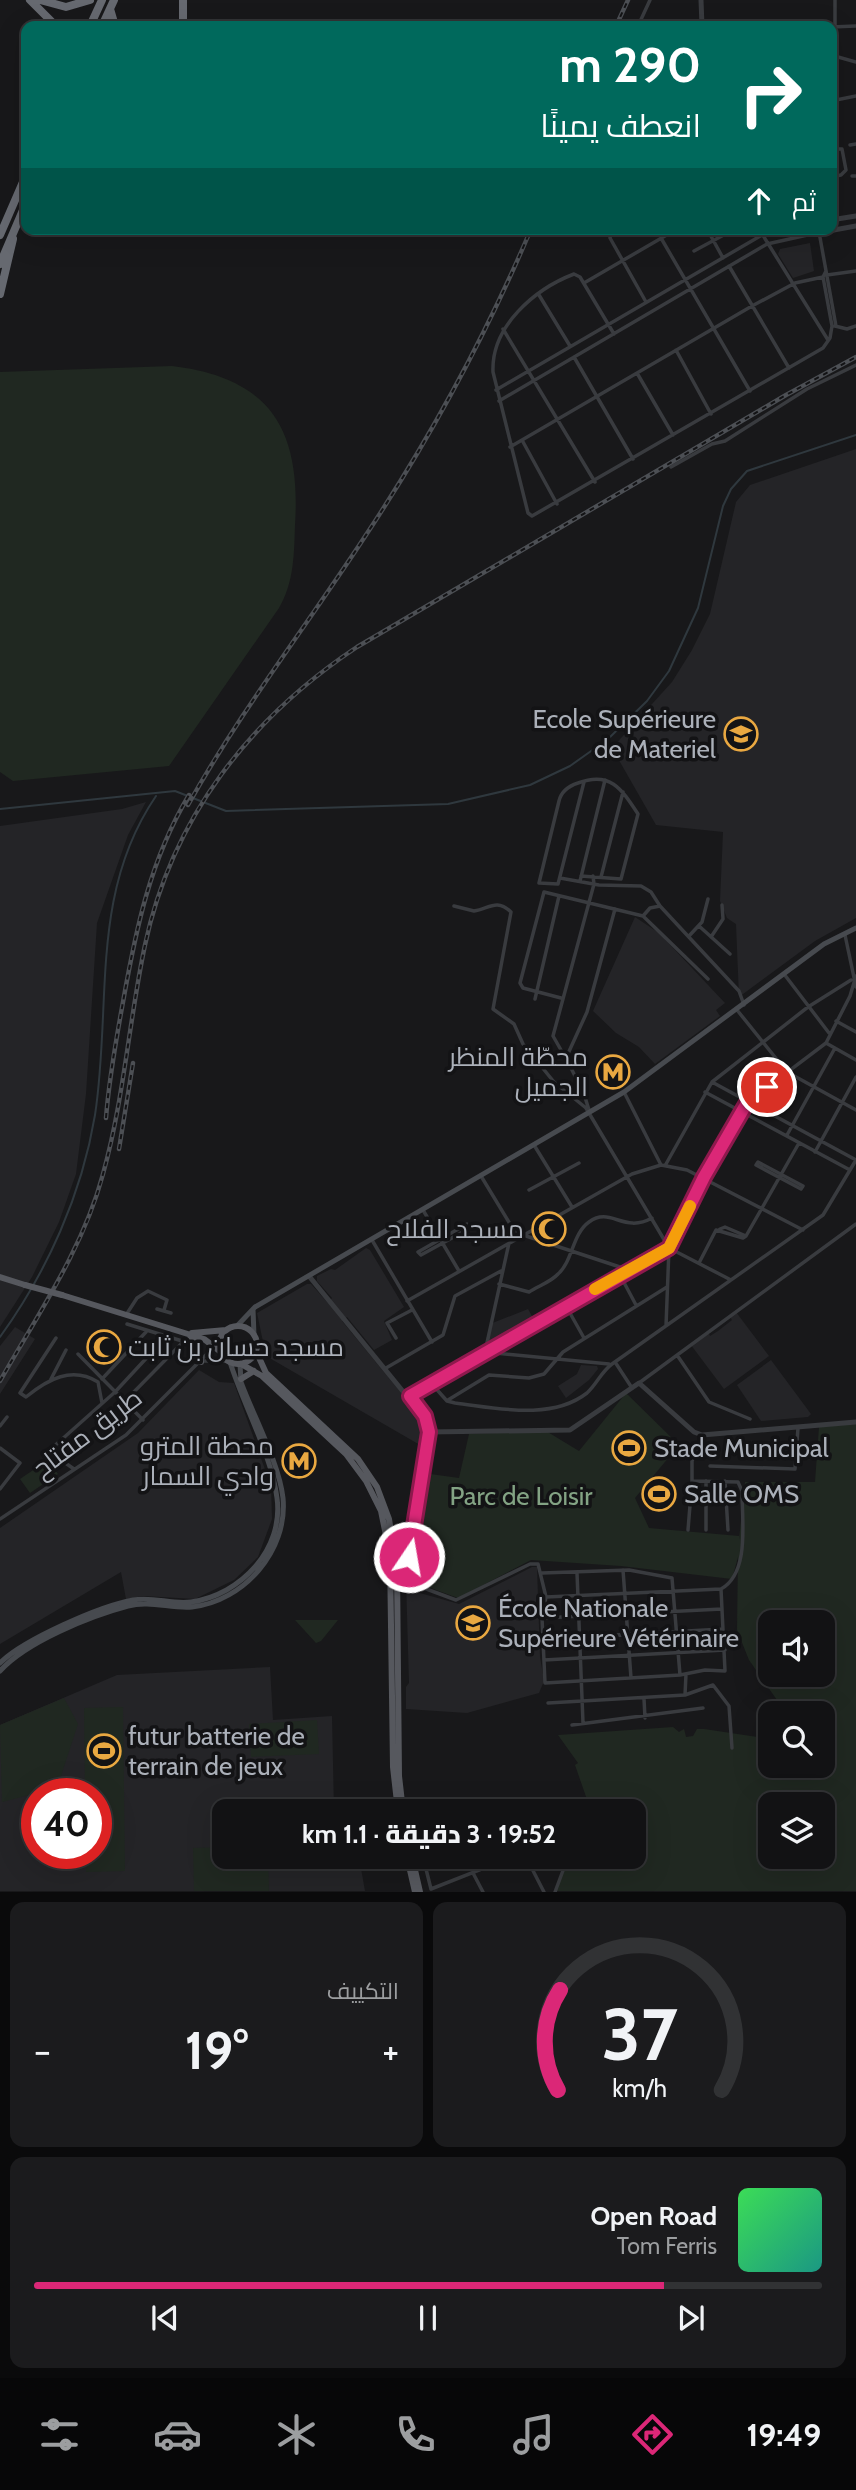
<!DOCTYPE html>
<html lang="ar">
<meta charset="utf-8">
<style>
:root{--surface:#121214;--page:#1b1b1d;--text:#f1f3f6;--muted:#9c9ea0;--line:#313234;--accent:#db2777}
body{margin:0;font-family:Cabin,Cairo,sans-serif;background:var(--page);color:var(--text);direction:rtl;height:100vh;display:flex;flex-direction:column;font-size:26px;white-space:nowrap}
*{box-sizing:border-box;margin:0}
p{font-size:23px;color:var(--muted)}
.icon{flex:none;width:38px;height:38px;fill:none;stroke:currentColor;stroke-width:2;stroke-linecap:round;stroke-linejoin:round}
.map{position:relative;height:1892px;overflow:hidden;direction:ltr}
.side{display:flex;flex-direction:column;gap:10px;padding:10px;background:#0a0a0b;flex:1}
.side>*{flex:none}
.top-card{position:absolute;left:21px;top:21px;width:816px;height:214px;border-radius:14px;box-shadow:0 7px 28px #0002,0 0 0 2px var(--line);direction:rtl;background:#00695c;color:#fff;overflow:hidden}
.fabs{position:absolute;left:758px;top:1610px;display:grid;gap:14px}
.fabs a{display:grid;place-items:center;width:77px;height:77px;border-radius:14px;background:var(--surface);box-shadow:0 7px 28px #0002,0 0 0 2px var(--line);font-size:35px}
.speed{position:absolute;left:21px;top:1778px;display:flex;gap:14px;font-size:35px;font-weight:700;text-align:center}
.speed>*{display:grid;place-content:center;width:91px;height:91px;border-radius:50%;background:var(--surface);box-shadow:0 7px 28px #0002,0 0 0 2px var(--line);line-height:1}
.speed .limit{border:10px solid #d22;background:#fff;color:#111}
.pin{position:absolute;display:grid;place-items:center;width:60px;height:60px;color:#fff;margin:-30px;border:4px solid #fff;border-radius:50%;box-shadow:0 2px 7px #0007}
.me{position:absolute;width:77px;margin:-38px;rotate:12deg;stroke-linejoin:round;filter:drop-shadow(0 0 5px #0008)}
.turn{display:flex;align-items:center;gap:24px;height:147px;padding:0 21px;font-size:32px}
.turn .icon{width:91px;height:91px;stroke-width:2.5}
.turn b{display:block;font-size:49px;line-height:60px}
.then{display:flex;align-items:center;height:66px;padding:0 21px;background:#0003;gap:14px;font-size:26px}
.big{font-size:52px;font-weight:800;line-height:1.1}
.side .tile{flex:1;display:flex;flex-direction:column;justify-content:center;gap:10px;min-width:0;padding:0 24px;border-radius:14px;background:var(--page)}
.side .dial{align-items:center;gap:0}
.dial svg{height:182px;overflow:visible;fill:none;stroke:var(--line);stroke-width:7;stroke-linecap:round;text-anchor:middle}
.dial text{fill:var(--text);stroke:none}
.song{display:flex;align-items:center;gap:21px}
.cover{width:84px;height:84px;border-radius:10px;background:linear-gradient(135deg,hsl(130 70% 55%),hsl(170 70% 35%))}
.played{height:7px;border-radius:4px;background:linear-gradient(90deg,var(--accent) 80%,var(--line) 80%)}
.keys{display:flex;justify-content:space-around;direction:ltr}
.heat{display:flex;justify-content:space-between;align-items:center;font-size:38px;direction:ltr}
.side .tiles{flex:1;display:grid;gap:10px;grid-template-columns:1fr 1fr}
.tile:last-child{grid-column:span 2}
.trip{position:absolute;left:212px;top:1799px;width:434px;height:70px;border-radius:14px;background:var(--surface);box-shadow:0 7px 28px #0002,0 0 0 2px var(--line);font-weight:800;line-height:70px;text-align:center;direction:rtl}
.tabs{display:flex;height:112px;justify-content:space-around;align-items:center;background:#070708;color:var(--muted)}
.tabs .icon{width:49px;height:49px}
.tabs .selected{color:var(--accent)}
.tabs b{font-size:32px;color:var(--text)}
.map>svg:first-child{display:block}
.built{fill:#242427;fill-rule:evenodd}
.green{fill:#202821;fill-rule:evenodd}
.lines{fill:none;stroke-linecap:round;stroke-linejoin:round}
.stream{stroke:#2f383e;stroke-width:2}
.minor{stroke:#393b3f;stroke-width:3.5}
.tertiary{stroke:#393b3f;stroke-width:5}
.secondary{stroke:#474a4f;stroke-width:5}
.primary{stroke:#56585e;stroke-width:6}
.motorway{stroke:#666970;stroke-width:8}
.rail-casing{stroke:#4c4f54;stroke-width:4.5}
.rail{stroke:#131315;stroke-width:2;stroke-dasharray:5;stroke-linecap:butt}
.primary-bridge{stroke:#56585e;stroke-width:6}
.route-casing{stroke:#8e194d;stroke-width:18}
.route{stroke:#db2777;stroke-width:12}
.slow{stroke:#f59e0b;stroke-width:12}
.labels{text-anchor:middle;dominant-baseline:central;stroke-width:7;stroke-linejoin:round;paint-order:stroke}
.poi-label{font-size:26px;fill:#abb0b9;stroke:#131315;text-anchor:start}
.street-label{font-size:26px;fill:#abb0b9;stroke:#131315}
.park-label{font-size:26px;fill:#83a384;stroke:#131315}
</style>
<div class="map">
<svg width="856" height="1892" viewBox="0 0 856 1892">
<rect width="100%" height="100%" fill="#18181a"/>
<path class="built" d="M810 243 814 271 793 278 778 254 780 249Z
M856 449V918L815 941 739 997 736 924 727 918 720 901 723 832 656 825 612 748 672 682 692 650 710 614 736 502 750 485Z
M146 802 128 835 97 923 86 1094 76 1174 59 1222 32 1277 0 1327V826L122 809Z
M635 917 659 933 725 1003 716 1010 720 1016 655 1064 639 1047 616 1033 593 1011Z
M366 1248 370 1250 404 1307 384 1321 392 1340 374 1350 347 1317 342 1321 421 1417 423 1428 420 1445 266 1356 257 1313 307 1284H311L328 1303 332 1298 317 1281V1276L331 1269 335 1270Z
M528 1309 533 1318 485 1345 490 1324Z
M736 1312 769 1356 724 1389 691 1345 708 1332 710 1336 718 1331 732 1320 730 1317Z
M15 1327 35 1339 0 1394V1346Z
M771 1360 811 1414 808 1417 761 1421 737 1385Z
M581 1365 597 1366 598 1369 589 1380 566 1398 558 1386 577 1374Z
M199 1370 219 1382 234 1383 271 1486 272 1519 258 1557 234 1580 195 1599 143 1596 126 1599 121 1572 0 1644V1528L138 1433Z
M532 1567H537L540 1657 544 1681 539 1693 467 1713 406 1709V1687L409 1683 406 1580 420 1593 459 1604Z
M270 1667 273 1720 332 1716 334 1811H224V1857H359L365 1891H0V1725L117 1675ZM37 1794H96V1853H37Z"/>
<path class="green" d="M172 366C272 378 301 431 295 525 294 555 294 582 279 608L169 766 13 781 0 772V372Z
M626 1393 679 1445 635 1498 649 1528 739 1536V1540L745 1482H815L819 1427 856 1424V1891H555L568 1857H634V1811H591L575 1765 578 1763 558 1735 673 1727 679 1732 684 1729 686 1737 693 1736 697 1729H704L770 1739V1766H822V1713H786L749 1660 737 1630 738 1557 732 1579 621 1566 531 1560 458 1598 417 1583 410 1568 423 1473 459 1478 469 1434 546 1431 579 1451ZM770 1622H822V1675H770ZM770 1804H822V1857H770Z
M48 1460 58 1474 30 1493 20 1479Z
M295 1620H338L321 1641 316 1643Z
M64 1698 78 1724 60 1779 49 1790 2 1802 0 1725Z
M123 1707 125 1871 86 1872V1853H96V1794H85L84 1708Z
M317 1720 319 1754 251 1757 249 1724Z
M224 1847V1857H268L269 1891H194L193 1848Z"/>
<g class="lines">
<path class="stream" d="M0 809 175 791 226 811 448 804 530 785 570 766 608 739 647 701 669 671 698 608 723 506 731 489 747 471 856 435
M0 1337C47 1272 82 1194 95 1115 112 1005 89 894 156 796"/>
<path class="minor" d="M835 0V27
M638 26 650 0
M788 26H798
M831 27 856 26
M831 55 856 62
M831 101 856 96
M850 145 856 144
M831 149H842L846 170 841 175 831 177
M852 176H856
M612 229 610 238 646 302
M707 229 723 258
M759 229 828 340
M819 232 836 326
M661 238 750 391
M694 251 733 230
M729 266 789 368
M827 275 856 271
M584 283 677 229
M539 295 570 346
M835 326 847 329 856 326
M503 329 595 482
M614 334 580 277 574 274C535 289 491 326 493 372L528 513 532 516 823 348 830 338 832 326 823 277 826 271
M676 350 711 414
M574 357 633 459
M637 373 673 435
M496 390 762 235 784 229
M499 401 767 244 812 234
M522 440 557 504
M510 447 752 306 795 283 823 277
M671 467 712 444 725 441 807 389 856 365
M581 876 621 879 638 814C621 788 610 771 578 783 569 786 561 792 559 801L539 883 558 884 584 782
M601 877 623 792
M560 878 599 885 641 886 651 892 660 906
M580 881 605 780
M454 906 474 911C489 909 496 898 511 912L493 1009 514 1024 523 1044 554 1082 586 1108 669 1248
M643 916 650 908 660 906 739 991 744 1005
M699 926 730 954
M845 935 856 987
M689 936 702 922 708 899
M711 937 723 919 722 905
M784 974 829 1033
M561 998 523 988 520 983 544 892 643 916 708 979
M535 999 559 896
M737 1010 787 1072 856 1110
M836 1021 856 1032
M826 1043 856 1060
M565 1057 553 1036 594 884 593 876
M712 1082 856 1160
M624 1092 661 1165
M705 1092 850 1170
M589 1110 584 1094 566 1058 587 1012 615 909
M787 1135 835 1048
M534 1145 572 1207
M815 1152 856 1077
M758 1162 803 1186 801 1189 756 1165Z
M666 1164 712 1082 808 1007 851 980
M481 1176 518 1237
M529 1190 579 1163
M423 1210 459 1271
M467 1224 470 1228 421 1255 418 1252Z
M720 1229 725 1227 746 1236
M523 1235 629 1270
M372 1240 432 1342
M509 1243 485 1352 609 1364
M669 1248 731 1280
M699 1263 716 1230 743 1238 746 1236 799 1143
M620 1275 636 1305
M499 1284 529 1292C538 1286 551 1282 558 1274 573 1261 572 1234 589 1222 611 1206 623 1234 652 1218
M407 1301 632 1174 661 1165 687 1170 803 1230
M566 1306 584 1338
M157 1309 171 1313
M126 1315 137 1298 148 1291 167 1300 164 1310
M127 1324 195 1345
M666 1326 669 1248
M56 1338 20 1393 26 1397C48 1379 72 1366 98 1382L102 1403
M396 1338 387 1323 412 1310
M78 1354 143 1420
M677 1355 709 1402 750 1419
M203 1361H228
M615 1362 632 1388
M386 1368 443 1335 455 1296 501 1271
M51 1379 66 1350
M102 1379 146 1332
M431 1383 447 1401 455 1403C497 1408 551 1421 587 1393 597 1384 601 1372 612 1364L823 1215 856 1160
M639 1383 856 1224
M410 1396 669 1248 704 1177 748 1102 826 1043 850 996 856 976
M448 1400 489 1375 529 1378 544 1374 563 1352 667 1287
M124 1402 183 1342
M0 1426 7 1417
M0 1448 20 1463 0 1489
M710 1466 795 1469 798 1428
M74 1469 51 1453V1449L115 1392 166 1337
M725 1481 728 1530
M0 1519 126 1435 220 1341
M688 1530 692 1481
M706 1530V1481
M409 1567 421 1587 456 1600 530 1564H538L546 1597 542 1618 545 1683 680 1675 705 1670 725 1671 721 1589
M623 1570 631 1678
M542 1573 629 1570 672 1578 680 1675
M577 1573 583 1723
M546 1597 721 1589C750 1573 742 1521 742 1491L738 1482 692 1481V1461L702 1435
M542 1618 722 1609
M543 1639 723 1629
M544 1660 725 1650
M685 1695 686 1674
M644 1699 645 1718
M548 1703 685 1695 713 1685 729 1706 732 1748
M572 1725 703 1708
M412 1808 413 1811
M423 1857 431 1889
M526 1857 544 1892
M473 1873 483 1892
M431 1889 512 1857
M555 1892 568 1857"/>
<path class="tertiary" d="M701 0 702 26
M831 220 856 216
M811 229 812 234 856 226
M309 1276 427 1421 428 1437 416 1498 409 1567
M429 1432 570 1430 639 1383 694 1432 702 1435 856 1422"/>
<path class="secondary" d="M253 1309 254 1336
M237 1326 255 1307 624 1092 824 944 856 928
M0 1663C23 1640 100 1606 133 1600 153 1596 172 1605 191 1602 241 1595 284 1549 277 1498 272 1456 243 1404 230 1362
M0 1671C26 1642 90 1616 128 1606 150 1600 171 1609 192 1607 244 1601 288 1551 283 1498 279 1463 254 1417 241 1382L240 1364"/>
<path class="primary" d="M0 1277 25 1285
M62 1295 204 1339 221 1352
M219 1345a19 19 0 1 1 38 0a19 19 0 1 1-38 0Z
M192 1333 226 1330
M190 1336 199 1346 201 1362
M256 1351 266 1373 358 1459 377 1487 389 1519 397 1569 399 1776 403 1811
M241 1364 262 1376 346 1454 366 1481 381 1511 390 1555 393 1767 398 1811
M241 1379 254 1371
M395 1569 409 1567
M407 1857 415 1892
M412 1857 420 1892"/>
<path class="motorway" d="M30 0 56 26
M40 0 66 7 90 0
M110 9 115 26
M90 26 102 0
M102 26 114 0
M183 26V0
M0 235 26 175
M0 264 26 203
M0 294 13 239"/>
<defs>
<path id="rail" d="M616 26 628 0
M188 805C240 712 305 628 364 538 429 440 485 338 531 229
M106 1118C109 1079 116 1040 123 1002 136 929 150 860 189 795
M119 1149 133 1063
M0 1381C38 1314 83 1249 103 1174 124 1099 129 1020 145 945 172 818 250 718 357 647L786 395 856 357"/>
</defs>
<use href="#rail" class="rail-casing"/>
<use href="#rail" class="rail"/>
<path class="primary-bridge" d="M25 1285 62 1295"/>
</g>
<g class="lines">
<defs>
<path id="route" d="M409 1557 429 1432 425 1416 410 1396 669 1248 704 1177 748 1101 767 1087"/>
</defs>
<use href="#route" class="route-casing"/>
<use href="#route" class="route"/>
<path class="slow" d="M595 1289 669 1248 690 1206"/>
</g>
<defs>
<symbol id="university-ring" viewBox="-11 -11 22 22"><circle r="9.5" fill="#131315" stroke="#e9a841" stroke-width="1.5"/><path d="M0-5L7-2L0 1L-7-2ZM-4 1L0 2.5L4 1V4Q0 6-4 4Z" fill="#e9a841"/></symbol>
<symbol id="metro-ring" viewBox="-11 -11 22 22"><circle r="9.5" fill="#131315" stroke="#e9a841" stroke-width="1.5"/><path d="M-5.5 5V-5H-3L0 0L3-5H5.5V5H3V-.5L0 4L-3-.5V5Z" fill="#e9a841"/></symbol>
<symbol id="mosque-ring" viewBox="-11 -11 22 22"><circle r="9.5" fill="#131315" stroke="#e9a841" stroke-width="1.5"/><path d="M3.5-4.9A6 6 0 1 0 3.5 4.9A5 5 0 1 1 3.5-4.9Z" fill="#e9a841"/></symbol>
<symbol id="stadium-ring" viewBox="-11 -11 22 22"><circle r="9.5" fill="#131315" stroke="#e9a841" stroke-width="1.5"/><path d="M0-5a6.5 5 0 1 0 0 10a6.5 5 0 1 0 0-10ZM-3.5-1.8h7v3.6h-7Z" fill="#e9a841"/></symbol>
</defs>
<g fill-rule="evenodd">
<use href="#university-ring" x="722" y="715" width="38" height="38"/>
<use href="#metro-ring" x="594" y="1053" width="38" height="38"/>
<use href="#mosque-ring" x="530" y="1210" width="38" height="38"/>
<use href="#mosque-ring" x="85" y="1328" width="38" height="38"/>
<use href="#stadium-ring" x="610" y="1429" width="38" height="38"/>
<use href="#metro-ring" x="280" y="1442" width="38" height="38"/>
<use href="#stadium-ring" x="640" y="1475" width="38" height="38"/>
<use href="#university-ring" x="454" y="1604" width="38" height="38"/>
<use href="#stadium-ring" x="85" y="1732" width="38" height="38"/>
</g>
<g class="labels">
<g class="poi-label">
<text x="716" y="719" text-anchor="end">Ecole Supérieure<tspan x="716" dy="30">de Materiel</tspan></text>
<text x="588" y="1057" text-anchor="end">محطّة المنظر<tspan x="588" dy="30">الجميل</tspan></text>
<text x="524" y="1229" text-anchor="end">مسجد الفلاح</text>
<text x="128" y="1347">مسجد حسان بن ثابت</text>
<text x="274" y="1446" text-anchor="end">محطة المترو<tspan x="274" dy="30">وادي السمار</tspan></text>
<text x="654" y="1448">Stade Municipal</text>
<text x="684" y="1494">Salle OMS</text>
<text x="498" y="1608">École Nationale<tspan x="498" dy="30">Supérieure Vétérinaire</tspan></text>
<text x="128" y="1736">futur batterie de<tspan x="128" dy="30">terrain de jeux</tspan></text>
</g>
<g class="street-label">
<text transform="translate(87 1433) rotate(-37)">طريق مفتاح</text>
</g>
<g class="park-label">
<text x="521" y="1496">Parc de Loisir</text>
</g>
</g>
</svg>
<div class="fabs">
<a><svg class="icon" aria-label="sound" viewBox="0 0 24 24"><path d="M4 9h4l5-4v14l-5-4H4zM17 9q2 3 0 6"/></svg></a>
<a><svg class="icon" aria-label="search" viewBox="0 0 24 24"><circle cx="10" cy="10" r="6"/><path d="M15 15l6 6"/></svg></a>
<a><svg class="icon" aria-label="layers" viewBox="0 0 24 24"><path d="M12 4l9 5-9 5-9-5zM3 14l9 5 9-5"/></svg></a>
</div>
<div class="speed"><div class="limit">40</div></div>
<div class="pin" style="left:767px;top:1087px;background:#d93025"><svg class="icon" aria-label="arrive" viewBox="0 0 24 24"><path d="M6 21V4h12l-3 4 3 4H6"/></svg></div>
<svg class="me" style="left:409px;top:1557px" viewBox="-20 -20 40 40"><circle r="17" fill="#db2777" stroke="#fff" stroke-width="3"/><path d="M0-11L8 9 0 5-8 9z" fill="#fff"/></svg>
<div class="trip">19:52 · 3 دقيقة · 1.1 km</div>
<div class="top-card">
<div class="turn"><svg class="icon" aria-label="right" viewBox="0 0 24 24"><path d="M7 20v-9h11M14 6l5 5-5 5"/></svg><div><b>290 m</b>انعطف يمينًا</div></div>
<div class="then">ثم<svg class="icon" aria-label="ahead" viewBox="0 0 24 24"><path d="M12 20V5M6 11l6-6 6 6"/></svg></div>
</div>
</div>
<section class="side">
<div class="tiles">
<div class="tile dial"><svg viewBox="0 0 100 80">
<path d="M14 69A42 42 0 1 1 86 69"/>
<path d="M14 69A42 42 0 0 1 15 25" stroke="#db2777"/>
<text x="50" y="56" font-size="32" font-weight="700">37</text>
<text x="50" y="72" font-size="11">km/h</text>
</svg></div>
<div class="tile"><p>التكييف</p>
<div class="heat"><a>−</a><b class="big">19°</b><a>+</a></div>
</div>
<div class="tile">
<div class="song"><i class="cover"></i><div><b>Open Road</b><p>Tom Ferris</p></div></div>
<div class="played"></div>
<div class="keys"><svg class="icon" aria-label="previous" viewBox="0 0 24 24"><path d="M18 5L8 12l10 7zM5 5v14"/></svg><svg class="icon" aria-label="pause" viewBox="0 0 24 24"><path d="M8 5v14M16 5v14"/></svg><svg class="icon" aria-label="next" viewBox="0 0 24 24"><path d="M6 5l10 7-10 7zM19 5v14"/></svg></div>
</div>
</div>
</section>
<nav class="tabs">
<b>19:49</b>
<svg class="icon selected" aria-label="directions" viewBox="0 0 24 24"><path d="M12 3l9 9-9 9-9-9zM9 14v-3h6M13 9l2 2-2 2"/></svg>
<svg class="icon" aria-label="music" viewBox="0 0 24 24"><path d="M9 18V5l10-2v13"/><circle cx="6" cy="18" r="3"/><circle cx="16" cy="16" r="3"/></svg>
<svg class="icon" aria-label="phone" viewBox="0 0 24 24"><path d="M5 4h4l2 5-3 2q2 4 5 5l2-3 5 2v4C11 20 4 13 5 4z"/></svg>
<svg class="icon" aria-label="climate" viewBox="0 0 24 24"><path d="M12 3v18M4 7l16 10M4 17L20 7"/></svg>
<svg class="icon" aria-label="car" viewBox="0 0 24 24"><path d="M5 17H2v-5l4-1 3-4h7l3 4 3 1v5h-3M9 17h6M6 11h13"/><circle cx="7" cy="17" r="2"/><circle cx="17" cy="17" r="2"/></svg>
<svg class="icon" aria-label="filters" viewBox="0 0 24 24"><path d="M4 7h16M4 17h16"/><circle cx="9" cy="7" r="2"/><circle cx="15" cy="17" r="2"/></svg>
</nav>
